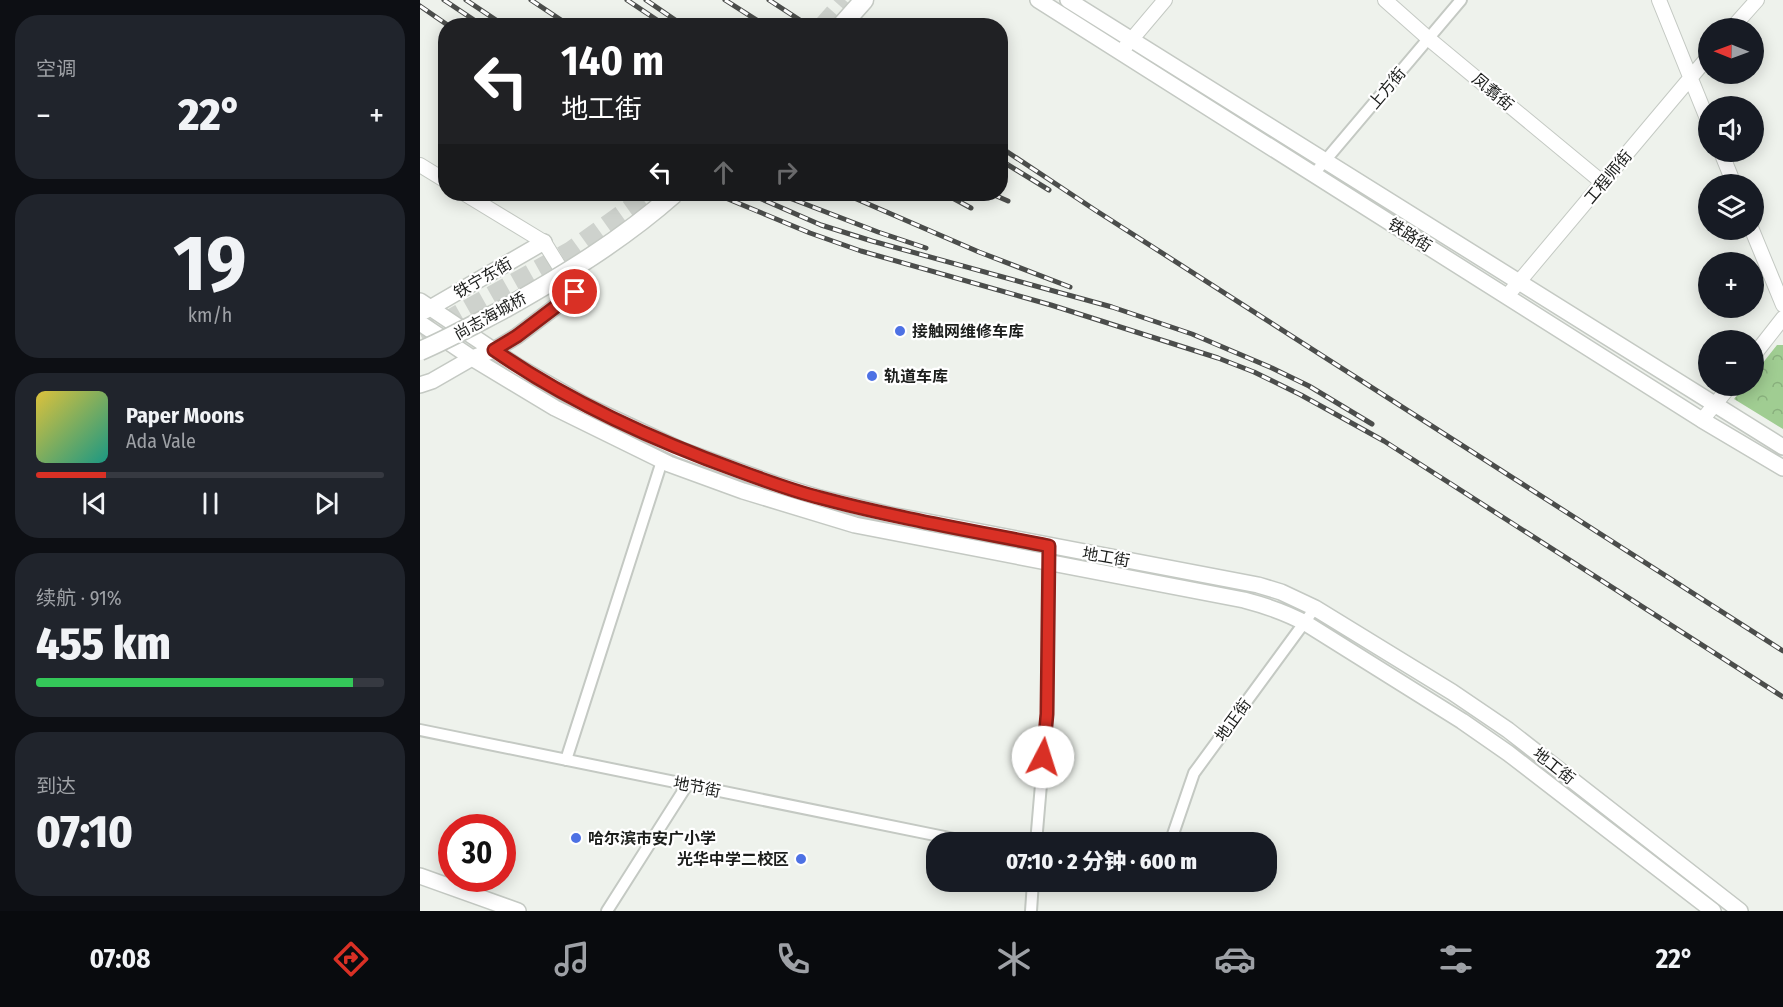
<!DOCTYPE html>
<html lang="zh">
<meta charset="utf-8">
<style>
:root{--surface:#171b24;--page:#20242c;--text:#f1f3f6;--muted:#9ea1a6;--line:#363941;--accent:#d93025}
body{margin:0;font-family:"Fira Sans Condensed","Noto Sans SC",sans-serif;background:var(--page);color:var(--text);height:100vh;display:flex;flex-direction:column;font-size:22px;white-space:nowrap}
*{box-sizing:border-box;margin:0}
p{font-size:20px;color:var(--muted)}
.icon{flex:none;width:33px;height:33px;fill:none;stroke:currentColor;stroke-width:2;stroke-linecap:round;stroke-linejoin:round}
.map{position:relative;flex:1;overflow:hidden}
.drawer{display:flex;flex-direction:column;gap:15px;padding:15px;background:#0d0f14;width:420px}
.drawer>*{flex:none}
.guide{position:absolute;left:18px;top:18px;width:570px;height:183px;border-radius:24px;box-shadow:0 3px 15px #0003;background:#202124;color:#fff;overflow:hidden}
.needle{width:39px;rotate:271deg}
.tools{position:absolute;left:1278px;top:18px;display:grid;gap:12px}
.tools a{display:grid;place-items:center;width:66px;height:66px;border-radius:50%;background:var(--surface);box-shadow:0 3px 15px #0003;font-size:30px}
.speed{position:absolute;left:18px;top:814px;display:flex;gap:12px;font-size:30px;font-weight:700;text-align:center}
.speed>*{display:grid;place-content:center;width:78px;height:78px;border-radius:50%;background:var(--surface);box-shadow:0 3px 15px #0003;line-height:1}
.speed .limit{border:9px solid #d22;background:#fff;color:#111}
.pin{position:absolute;display:grid;place-items:center;width:51px;height:51px;color:#fff;margin:-26px;border:3px solid #fff;border-radius:50%;box-shadow:0 2px 6px #0007}
.me{position:absolute;width:66px;margin:-33px;rotate:5deg;stroke-linejoin:round;filter:drop-shadow(0 0 4px #0008)}
.turn{display:flex;align-items:center;gap:21px;height:126px;padding:0 24px;font-size:27px}
.turn .icon{width:78px;height:78px;stroke-width:2.5}
.turn b{display:block;font-size:42px;line-height:51px}
.lanes{display:flex;align-items:center;height:57px;padding:0 24px;background:#0003;justify-content:center;gap:30px;direction:ltr}
.lanes .off{opacity:.35}
.big{font-size:45px;font-weight:800;line-height:1.1}
.drawer .widget{flex:1;display:flex;flex-direction:column;justify-content:center;gap:9px;min-width:0;padding:0 21px;border-radius:24px;background:var(--page)}
.drawer .dial{align-items:center;gap:0}
.dial b{font-size:78px;line-height:1}
.song{display:flex;align-items:center;gap:18px}
.cover{width:72px;height:72px;border-radius:9px;background:linear-gradient(135deg,hsl(50 70% 55%),hsl(170 70% 35%))}
.played{height:6px;border-radius:3px;background:linear-gradient(90deg,var(--accent) 20%,var(--line) 20%)}
.keys{display:flex;justify-content:space-around;direction:ltr}
.heat{display:flex;justify-content:space-between;align-items:center;font-size:33px;direction:ltr}
.charge{height:9px;border-radius:4px;background:linear-gradient(90deg,#34c759 91%,var(--line) 0)}
.trip{position:absolute;left:506px;top:832px;width:351px;height:60px;border-radius:24px;background:var(--surface);box-shadow:0 3px 15px #0003;font-weight:800;line-height:60px;text-align:center}
.tabs{display:flex;height:96px;justify-content:space-around;align-items:center;background:#090b0e;color:var(--muted)}
.tabs .icon{width:42px;height:42px}
.tabs .on{color:var(--accent)}
.tabs b{font-size:27px;color:var(--text)}
main{display:flex;flex:1;min-height:0}
.map>svg:first-child{display:block}
.park{fill:url(#park-crowns)}
.lines{fill:none;stroke-linecap:round;stroke-linejoin:round}
.primary-tunnel{stroke:#ced2cd;stroke-width:18;stroke-dasharray:18 9;stroke-linecap:butt}
.minor-casing{stroke:#c4c9c3;stroke-width:14}
.tertiary-casing{stroke:#c4c9c3;stroke-width:16}
.secondary-casing{stroke:#c4c9c3;stroke-width:18}
.primary-casing{stroke:#c4c9c3;stroke-width:21}
.minor{stroke:#fff;stroke-width:10}
.tertiary{stroke:#fff;stroke-width:14}
.secondary{stroke:#fff;stroke-width:15}
.primary{stroke:#fff;stroke-width:18}
.rail-casing{stroke:#4b4d4b;stroke-width:5}
.rail{stroke:#fff;stroke-width:3;stroke-dasharray:9;stroke-linecap:butt}
.primary-bridge-casing{stroke:#c4c9c3;stroke-width:21;stroke-linecap:butt}
.primary-bridge{stroke:#fff;stroke-width:18}
.route-casing{stroke:#8d1f18;stroke-width:15}
.route{stroke:#d93025;stroke-width:10}
.poi-dot{fill:#4d71e4;stroke:#fff;stroke-width:2}
.labels{text-anchor:middle;dominant-baseline:central;stroke-width:4.5;stroke-linejoin:round;paint-order:stroke}
.street-label{font-size:16px;fill:#1c1e1c;stroke:#fff}
.poi-label{font-size:16px;font-weight:bold;fill:#1c1e1c;stroke:#fff;text-anchor:start}
</style>
<main>
<section class="drawer">
<div class="widget"><p>空调</p>
<div class="heat"><a>−</a><b class="big">22°</b><a>+</a></div>
</div>
<div class="widget dial"><b>19</b><p>km/h</p></div>
<div class="widget">
<div class="song"><i class="cover"></i><div><b>Paper Moons</b><p>Ada Vale</p></div></div>
<div class="played"></div>
<div class="keys"><svg class="icon" aria-label="previous" viewBox="0 0 24 24"><path d="M18 5L8 12l10 7zM5 5v14"/></svg><svg class="icon" aria-label="pause" viewBox="0 0 24 24"><path d="M8 5v14M16 5v14"/></svg><svg class="icon" aria-label="next" viewBox="0 0 24 24"><path d="M6 5l10 7-10 7zM19 5v14"/></svg></div>
</div>
<div class="widget"><p>续航 · 91%</p><b class="big">455 km</b><div class="charge"></div></div>
<div class="widget"><p>到达</p><b class="big">07:10</b></div>
</section>
<div class="map">
<svg width="1363" height="911" viewBox="0 0 1363 911">
<defs>
<pattern id="park-crowns" width="20" height="18" patternUnits="userSpaceOnUse" patternTransform="scale(1.5)"><rect width="20" height="18" fill="#a0cd92"/><path d="M2 6a3 3 0 1 1 6 0M12 15a3 3 0 1 1 6 0" fill="none" stroke="#89b07d"/></pattern>
</defs>
<rect width="100%" height="100%" fill="#eef2ec"/>
<path class="park" d="M1357 345H1363V429L1314 399 1325 386H1334V374Z"/>
<g class="lines">
<path class="primary-tunnel" d="M402 26 425 0
M0 334 20 324 151 250 229 194"/>
<defs>
<path id="minor" d="M893 175 1041 0
M0 730 554 843
M146 760 242 461
M616 843 627 714 628 556
M750 843 774 773 895 608
M187 911 267 785
M611 911 613 882"/>
<path id="tertiary" d="M965 0 1009 39 1183 183
M1239 0 1288 121
M1312 28 1337 0
M701 52 745 0
M1301 152 1314 184
M0 165 26 181
M45 194 124 242 155 292
M1332 230 1363 305
M1087 296 1288 57
M1334 355 1363 318
M1282 420 1310 386"/>
<path id="secondary" d="M618 0 1282 420 1363 468
M648 0 1363 447
M0 301 97 366 167 406 261 450 355 484 400 498 471 515 838 585 861 592 895 608 1032 692 1088 730 1320 911
M5 311 124 242
M0 323 52 358 135 408 249 464 323 491 435 525 824 600C847 606 867 613 887 624L1042 721 1088 753 1293 911
M0 385 12 381 52 358 74 350 97 336 155 292
M0 876 98 911"/>
<path id="primary" d="M421 26 444 0"/>
</defs>
<use href="#minor" class="minor-casing"/>
<use href="#tertiary" class="tertiary-casing"/>
<use href="#secondary" class="secondary-casing"/>
<use href="#primary" class="primary-casing"/>
<use href="#minor" class="minor"/>
<use href="#tertiary" class="tertiary"/>
<use href="#secondary" class="secondary"/>
<use href="#primary" class="primary"/>
<defs>
<path id="rail" d="M24 0 63 26
M46 0 85 26
M111 0 150 26
M207 0 246 26
M226 0 264 26
M305 0 346 26
M349 0 389 26
M0 6 29 26
M580 147 675 210 1363 651
M580 160 629 190
M296 194 390 233 441 251 631 305 798 358 834 372 881 395 964 441 1363 697
M330 194 401 225 452 241 692 307 772 334 852 368 889 386 952 424
M359 194 458 232 506 248
M425 194 559 252 650 287
M525 194 551 208
M572 194 588 201"/>
</defs>
<use href="#rail" class="rail-casing"/>
<use href="#rail" class="rail"/>
<defs>
<path id="primary-bridge" d="M0 351C28 339 55 324 82 310 143 276 202 240 254 194"/>
</defs>
<use href="#primary-bridge" class="primary-bridge-casing"/>
<use href="#primary-bridge" class="primary-bridge"/>
</g>
<g class="lines">
<defs>
<path id="route" d="M155 292 97 336 74 350C149 402 233 440 319 471 346 481 373 491 401 498 476 518 553 531 629 546L627 714 623 757"/>
</defs>
<use href="#route" class="route-casing"/>
<use href="#route" class="route"/>
</g>
<g class="poi-dot">
<circle cx="480" cy="331" r="6"/>
<circle cx="452" cy="376" r="6"/>
<circle cx="156" cy="838" r="6"/>
<circle cx="381" cy="859" r="6"/>
</g>
<g class="labels">
<g class="street-label">
<text transform="translate(967 88) rotate(-50)">上方街</text>
<text transform="translate(1073 92) rotate(40)">凤翥街</text>
<text transform="translate(1188 177) rotate(-50)">工程师街</text>
<text transform="translate(990 235) rotate(32)">铁路街</text>
<text transform="translate(63 278) rotate(-30)">铁宁东街</text>
<text transform="translate(70 316) rotate(-29)">尚志海城桥</text>
<text transform="translate(686 557) rotate(10)">地工街</text>
<text transform="translate(813 720) rotate(-54)">地正街</text>
<text transform="translate(1134 766) rotate(38)">地工街</text>
<text transform="translate(277 787) rotate(11)">地节街</text>
</g>
<g class="poi-label">
<text x="492" y="331">接触网维修车库</text>
<text x="464" y="376">轨道车库</text>
<text x="168" y="838">哈尔滨市安广小学</text>
<text x="369" y="859" text-anchor="end">光华中学二校区</text>
</g>
</g>
</svg>
<div class="tools">
<a><svg class="needle" viewBox="-14 -14 28 28"><path d="M0-13l5 13h-10z" fill="#e53935"/><path d="M0 13l5-13h-10z" fill="#9ea1a6"/></svg></a>
<a><svg class="icon" aria-label="sound" viewBox="0 0 24 24"><path d="M4 9h4l5-4v14l-5-4H4zM17 9q2 3 0 6"/></svg></a>
<a><svg class="icon" aria-label="layers" viewBox="0 0 24 24"><path d="M12 4l9 5-9 5-9-5zM3 14l9 5 9-5"/></svg></a>
<a>+</a>
<a>−</a>
</div>
<div class="speed"><div class="limit">30</div></div>
<div class="pin" style="left:155px;top:292px;background:#d93025"><svg class="icon" aria-label="arrive" viewBox="0 0 24 24"><path d="M6 21V4h12l-3 4 3 4H6"/></svg></div>
<svg class="me" style="left:623px;top:757px" viewBox="-20 -20 40 40"><circle r="19" fill="#fff"/><path d="M0-13L10 11 0 6-10 11z" fill="#d93025"/></svg>
<div class="trip">07:10 · 2 分钟 · 600 m</div>
<div class="guide">
<div class="turn"><svg class="icon" aria-label="left" viewBox="0 0 24 24"><path d="M17 20v-9H6M10 6l-5 5 5 5"/></svg><div><b>140 m</b>地工街</div></div>
<div class="lanes"><svg class="icon" aria-label="left" viewBox="0 0 24 24"><path d="M17 20v-9H6M10 6l-5 5 5 5"/></svg><svg class="icon off" aria-label="ahead" viewBox="0 0 24 24"><path d="M12 20V5M6 11l6-6 6 6"/></svg><svg class="icon off" aria-label="right" viewBox="0 0 24 24"><path d="M7 20v-9h11M14 6l5 5-5 5"/></svg></div>
</div>
</div>
</main>
<nav class="tabs">
<b>07:08</b>
<svg class="icon on" aria-label="directions" viewBox="0 0 24 24"><path d="M12 3l9 9-9 9-9-9zM9 14v-3h6M13 9l2 2-2 2"/></svg>
<svg class="icon" aria-label="music" viewBox="0 0 24 24"><path d="M9 18V5l10-2v13"/><circle cx="6" cy="18" r="3"/><circle cx="16" cy="16" r="3"/></svg>
<svg class="icon" aria-label="phone" viewBox="0 0 24 24"><path d="M5 4h4l2 5-3 2q2 4 5 5l2-3 5 2v4C11 20 4 13 5 4z"/></svg>
<svg class="icon" aria-label="climate" viewBox="0 0 24 24"><path d="M12 3v18M4 7l16 10M4 17L20 7"/></svg>
<svg class="icon" aria-label="car" viewBox="0 0 24 24"><path d="M5 17H2v-5l4-1 3-4h7l3 4 3 1v5h-3M9 17h6M6 11h13"/><circle cx="7" cy="17" r="2"/><circle cx="17" cy="17" r="2"/></svg>
<svg class="icon" aria-label="filters" viewBox="0 0 24 24"><path d="M4 7h16M4 17h16"/><circle cx="9" cy="7" r="2"/><circle cx="15" cy="17" r="2"/></svg>
<b>22°</b>
</nav>
